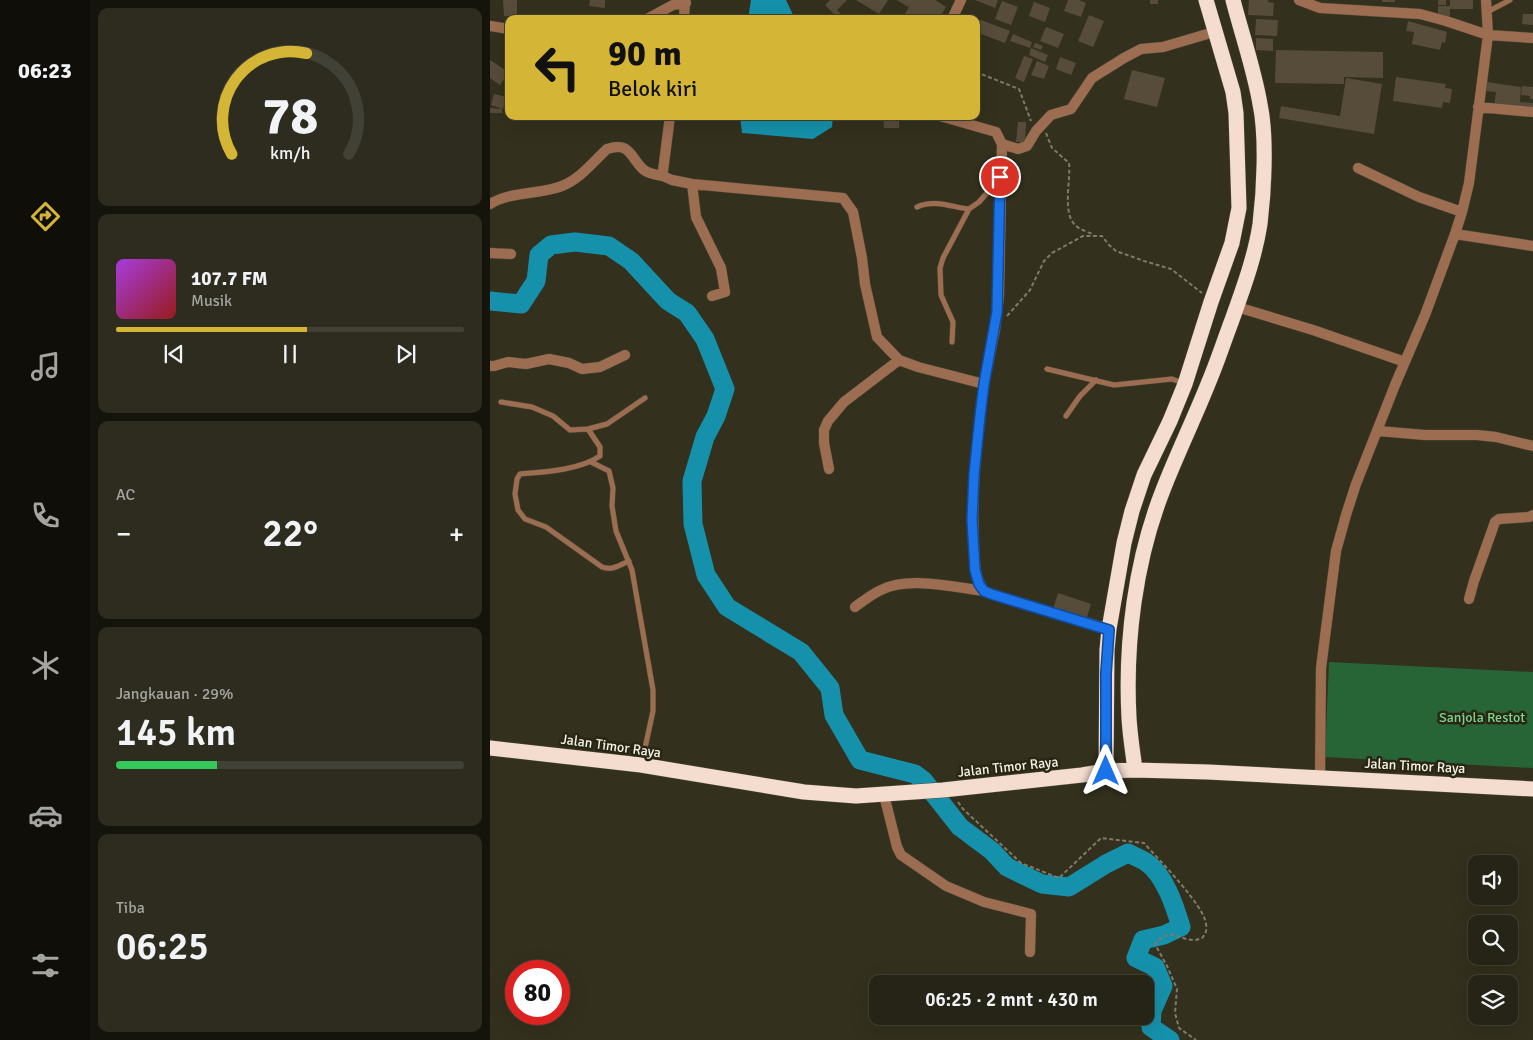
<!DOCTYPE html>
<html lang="id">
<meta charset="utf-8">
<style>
:root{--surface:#262416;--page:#2e2c1f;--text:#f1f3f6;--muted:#a4a4a1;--line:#424135;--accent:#d5b535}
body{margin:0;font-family:Signika,sans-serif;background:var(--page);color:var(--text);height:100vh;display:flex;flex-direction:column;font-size:19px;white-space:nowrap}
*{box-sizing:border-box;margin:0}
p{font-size:16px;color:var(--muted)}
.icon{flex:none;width:28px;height:28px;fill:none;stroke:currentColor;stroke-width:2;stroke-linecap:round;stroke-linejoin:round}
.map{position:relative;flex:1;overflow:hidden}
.sheet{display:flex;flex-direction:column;gap:8px;padding:8px;background:#15140c;width:400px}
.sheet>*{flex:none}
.top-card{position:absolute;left:15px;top:15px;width:475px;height:105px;border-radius:10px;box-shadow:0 5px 20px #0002,0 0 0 1px var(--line);background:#d5b535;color:#111;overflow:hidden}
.fabs{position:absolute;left:978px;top:855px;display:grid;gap:10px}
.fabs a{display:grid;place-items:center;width:50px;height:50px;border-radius:10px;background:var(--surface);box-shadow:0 5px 20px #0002,0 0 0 1px var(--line);font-size:25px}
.speed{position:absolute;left:15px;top:960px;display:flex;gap:10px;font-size:25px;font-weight:700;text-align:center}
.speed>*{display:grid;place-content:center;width:65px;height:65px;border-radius:50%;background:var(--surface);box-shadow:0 5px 20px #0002,0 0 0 1px var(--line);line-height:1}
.speed .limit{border:8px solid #d22;background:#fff;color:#111}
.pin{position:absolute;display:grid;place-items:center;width:42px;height:42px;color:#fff;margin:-21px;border:2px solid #fff;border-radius:50%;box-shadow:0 1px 5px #0007}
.me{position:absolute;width:55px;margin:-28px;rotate:0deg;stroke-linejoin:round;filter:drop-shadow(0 0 4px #0008)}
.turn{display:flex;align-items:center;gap:18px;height:105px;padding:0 20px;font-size:22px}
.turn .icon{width:65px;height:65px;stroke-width:2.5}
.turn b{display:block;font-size:35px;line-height:42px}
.big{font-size:38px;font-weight:600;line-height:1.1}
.sheet .tile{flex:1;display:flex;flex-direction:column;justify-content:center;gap:8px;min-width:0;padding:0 18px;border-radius:10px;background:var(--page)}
.sheet .dial{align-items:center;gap:0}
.dial svg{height:130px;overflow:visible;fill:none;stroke:var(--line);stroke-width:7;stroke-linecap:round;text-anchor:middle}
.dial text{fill:var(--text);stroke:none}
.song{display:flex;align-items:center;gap:15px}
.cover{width:60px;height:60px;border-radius:8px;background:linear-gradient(135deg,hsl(280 70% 55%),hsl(0 70% 35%))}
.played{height:5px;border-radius:2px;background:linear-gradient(90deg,var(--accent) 55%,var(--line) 55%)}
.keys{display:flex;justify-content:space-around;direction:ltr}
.heat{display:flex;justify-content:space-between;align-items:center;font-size:28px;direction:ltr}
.charge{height:8px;border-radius:4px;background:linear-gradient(90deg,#34c759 29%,var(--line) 0)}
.trip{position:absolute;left:379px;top:975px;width:285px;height:50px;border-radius:10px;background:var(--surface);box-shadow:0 5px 20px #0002,0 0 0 1px var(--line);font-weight:600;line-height:50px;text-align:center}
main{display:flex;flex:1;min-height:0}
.tabs{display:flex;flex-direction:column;width:90px;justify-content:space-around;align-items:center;background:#0f0e09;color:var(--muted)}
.tabs .icon{width:35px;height:35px}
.tabs .selected{color:var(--accent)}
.tabs b{font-size:22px;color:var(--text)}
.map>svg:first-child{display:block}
.green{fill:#276537}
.water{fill:#1691ab}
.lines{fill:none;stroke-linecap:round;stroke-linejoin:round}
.river{stroke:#1691ab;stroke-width:19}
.building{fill:#574c3a}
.lane-casing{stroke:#4e4b39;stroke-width:6}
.street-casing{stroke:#4e4b39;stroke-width:11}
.highway-casing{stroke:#4e4b39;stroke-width:16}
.path{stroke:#7e7b6b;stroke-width:2;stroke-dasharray:4 2.5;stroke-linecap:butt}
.lane{stroke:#9d6d51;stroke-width:5}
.street{stroke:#9d6d51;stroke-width:10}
.highway{stroke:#f4dcce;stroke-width:15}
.route-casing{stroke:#114b97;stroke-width:12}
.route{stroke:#1a73e8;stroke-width:9}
.labels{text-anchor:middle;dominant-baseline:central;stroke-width:5;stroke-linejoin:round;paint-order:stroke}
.park-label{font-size:14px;fill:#7bd68e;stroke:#292613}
.street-label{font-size:14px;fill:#f4f2e6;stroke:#292613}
</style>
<main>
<nav class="tabs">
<b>06:23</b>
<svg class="icon selected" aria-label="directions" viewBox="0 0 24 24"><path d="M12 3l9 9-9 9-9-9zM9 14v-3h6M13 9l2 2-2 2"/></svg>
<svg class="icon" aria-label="music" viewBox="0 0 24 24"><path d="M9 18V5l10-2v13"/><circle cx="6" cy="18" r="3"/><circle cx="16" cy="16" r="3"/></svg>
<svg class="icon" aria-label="phone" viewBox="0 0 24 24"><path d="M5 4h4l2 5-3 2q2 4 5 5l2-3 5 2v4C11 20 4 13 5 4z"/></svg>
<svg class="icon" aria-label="climate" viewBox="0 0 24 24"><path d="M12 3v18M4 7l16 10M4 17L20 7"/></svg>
<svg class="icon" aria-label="car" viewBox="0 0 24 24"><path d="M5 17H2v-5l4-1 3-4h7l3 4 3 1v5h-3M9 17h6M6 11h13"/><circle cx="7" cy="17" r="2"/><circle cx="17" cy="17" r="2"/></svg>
<svg class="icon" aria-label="filters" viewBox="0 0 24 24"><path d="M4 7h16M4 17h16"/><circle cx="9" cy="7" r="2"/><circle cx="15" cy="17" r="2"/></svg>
</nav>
<section class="sheet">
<div class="tile dial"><svg viewBox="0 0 100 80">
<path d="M14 69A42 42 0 1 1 86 69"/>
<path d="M14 69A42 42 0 0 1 60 7" stroke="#d5b535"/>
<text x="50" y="56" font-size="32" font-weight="700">78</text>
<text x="50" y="72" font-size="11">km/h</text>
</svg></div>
<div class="tile">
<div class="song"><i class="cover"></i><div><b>107.7 FM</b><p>Musik</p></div></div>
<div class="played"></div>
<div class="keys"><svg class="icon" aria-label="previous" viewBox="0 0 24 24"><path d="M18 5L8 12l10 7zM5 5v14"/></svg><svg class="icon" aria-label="pause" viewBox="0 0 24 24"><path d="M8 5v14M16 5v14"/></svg><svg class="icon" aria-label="next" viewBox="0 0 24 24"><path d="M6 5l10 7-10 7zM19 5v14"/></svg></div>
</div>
<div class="tile"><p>AC</p>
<div class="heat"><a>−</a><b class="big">22°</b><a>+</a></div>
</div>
<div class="tile"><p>Jangkauan · 29%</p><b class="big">145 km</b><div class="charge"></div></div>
<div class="tile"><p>Tiba</p><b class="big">06:25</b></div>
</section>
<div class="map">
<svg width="1043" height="1040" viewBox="0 0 1043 1040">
<rect width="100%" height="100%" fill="#33301d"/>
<path class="green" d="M839 662 1043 672V768L835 757Z"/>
<path class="water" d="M261 0H296L305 19H258Z
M250 116H343L342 127 323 139 252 133Z"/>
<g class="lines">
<path class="river" d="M0 301 31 304 46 281 49 255 61 245 85 242 119 246 141 261 178 301 197 313 215 339 235 389 226 416 215 437 202 481 203 524 216 575 237 607 311 652 340 688 344 715 370 760 425 774 433 780 470 827 502 851 517 867 552 884 579 887 616 864 638 853C644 856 651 859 656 862 675 875 685 907 691 927L674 935 653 940 646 958 665 967 673 986 662 1011 661 1027 680 1040"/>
</g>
<path class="building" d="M13 0H27V16H14Z
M100 0H115V8L99 6Z
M340 0H357L347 10 352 15 348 18 335 5Z
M366 0H398L389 14Z
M407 0H445L456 7 449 19H412L420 5 418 7Z
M485 0H508L505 8Z
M578 0H589L596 3 591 17 574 11Z
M660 0H668V4H660Z
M759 0H778V2L784 3 783 16 758 15Z
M892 0H905V2H892Z
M948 0H956V5H948Z
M960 0H983V9H960V19H948V6H960Z
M512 1 528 7 521 25 505 19Z
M544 2 560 8 555 22 539 16Z
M1033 14H1043V25L1032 24Z
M599 15 614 21 603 47 588 41Z
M483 17 520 31 515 43 486 32V19H482Z
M766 19 788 20 787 36 765 35Z
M918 21 957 32 955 43 952 42 950 50 922 44 924 32 916 31Z
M556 27 574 34 568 48 550 41Z
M523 34 542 42 540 48 520 41Z
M766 38 783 39V51L766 50Z
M545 43 553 46 551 50 543 47Z
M541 48 558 55 555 62 539 55Z
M786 50 893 52V78L854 77V84L785 83Z
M534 56 543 59 534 82 525 78Z
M570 57 586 63 581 75 566 69Z
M0 60 17 71 14 75 16 76 10 85 0 78Z
M547 61 559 66 554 79 541 75Z
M642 70 675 78 667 107 634 99Z
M906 77 956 84 955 88 962 89 960 103 953 102 952 108 903 101Z
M856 78 892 84 884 134 789 118 791 106 850 116Z
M997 82 1031 87 1030 102 1043 103V110L1004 107 1006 92 996 91Z
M1032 86 1043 87V99H1040V96L1031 95Z
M4 94 17 97 13 109 1 105Z
M17 99H19V110L14 109Z
M0 108 12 109V113H0Z
M150 116H162V121L150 120Z
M393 116H409V128H394Z
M528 122H536L535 142H526Z
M568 593 601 604 596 620 563 609Z"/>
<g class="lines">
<defs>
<path id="lane" d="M997 12 1020 0
M427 207C444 199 461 207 479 209L489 202 510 178
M462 342 463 322 451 295 450 268 453 258 479 209
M557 369 624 385 682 379 693 383
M11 402 42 407 63 416 80 430 98 429 117 424 155 398
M576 416 590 396 606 380
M98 429 110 447V456C90 470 54 472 30 474L27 479 25 494 28 510 35 519 56 527 112 567C122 571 130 565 139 561
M101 462 119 471 123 488 122 506 126 531 142 570 163 690V711L152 762"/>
<path id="street" d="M809 0 830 8 930 14 956 21 998 35 1043 38
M157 19 183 5 196 3
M194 19 195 0
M462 19 471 0
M0 26 19 29
M988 107 1043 112
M180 116 173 171V176L182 180 202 184 353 198 363 212 372 258 375 284 387 337 409 360 428 367 494 384 505 330 509 295 512 144 506 132 450 116
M512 144 528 149 537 146 546 131 561 115 581 109 602 78 634 58 651 49 673 47 724 32
M868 168 929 197 972 212
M202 184 206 217 231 268 235 292 222 296
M0 204C21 191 49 195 72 186 90 179 103 162 117 149 141 141 140 158 154 170 159 174 168 175 173 176
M965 234 1043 246
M0 253 21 254
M747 307 823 330 915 362
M0 366H4L18 362 36 364 59 359 79 363 92 369 110 367 135 355
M494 384C487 438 481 492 484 546 485 559 484 573 490 584 492 590 496 592 501 594L619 629
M888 431 935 435H987L1006 437 1043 446
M339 469 334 443V430L338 421 354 402 409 360
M979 599 984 581 1005 522 1009 519 1039 517 1043 515
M365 607C373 601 382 594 391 590 420 576 463 587 494 591
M830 778 831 668 846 551 856 515 866 484 905 385 935 315 965 234 972 212 979 183 998 35 996 0
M394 795 407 847 411 855 456 886 494 902 541 914 540 952"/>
<path id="highway" d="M0 748 151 765 314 792 366 796 453 790 592 775 616 771 645 770 718 772 1043 789
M645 770C643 753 640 736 639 718 635 643 645 561 673 490 687 454 704 419 718 384 727 363 734 341 742 320 753 289 765 257 770 224 774 191 777 137 770 104 764 69 752 35 743 0
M616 771 617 650 619 629 634 543 642 511 654 475 680 421 695 384 721 302 742 243 749 208 746 113 743 92 716 0"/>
</defs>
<use href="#lane" class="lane-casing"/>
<use href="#street" class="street-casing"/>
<use href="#highway" class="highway-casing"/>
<path class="path" d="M486 72 529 89 541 121
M556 133 562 148 579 163C581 180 572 212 585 225 589 229 597 232 603 234
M517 316 540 290 554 261 562 253 593 236H612L619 245 626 251 654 261 681 269 712 293
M468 802 473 809 531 863 569 878 611 838 654 843C668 859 714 905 716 924 717 930 716 934 712 938 709 939 707 940 704 940 689 940 680 926 665 944L677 966 687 989 685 1013 689 1028 706 1040"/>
<use href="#lane" class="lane"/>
<use href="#street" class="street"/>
<use href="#highway" class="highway"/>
</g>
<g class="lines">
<defs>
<path id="route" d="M510 177 507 312 494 384 490 416 484 475 482 520 485 570 489 584 494 591 501 594 619 630 616 673V771"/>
</defs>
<use href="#route" class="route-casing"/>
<use href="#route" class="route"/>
</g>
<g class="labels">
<g class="park-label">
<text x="992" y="717">Sanjola Restot</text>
</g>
<g class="street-label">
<text transform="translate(121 746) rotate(8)">Jalan Timor Raya</text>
<text transform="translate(925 766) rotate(3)">Jalan Timor Raya</text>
<text transform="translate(518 767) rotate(-6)">Jalan Timor Raya</text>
</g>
</g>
</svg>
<div class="fabs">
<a><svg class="icon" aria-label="sound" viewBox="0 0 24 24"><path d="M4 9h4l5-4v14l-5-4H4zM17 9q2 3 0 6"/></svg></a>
<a><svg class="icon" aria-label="search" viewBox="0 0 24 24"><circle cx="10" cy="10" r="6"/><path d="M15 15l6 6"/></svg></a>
<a><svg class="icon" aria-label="layers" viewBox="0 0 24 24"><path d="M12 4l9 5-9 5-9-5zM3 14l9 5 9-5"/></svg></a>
</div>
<div class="speed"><div class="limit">80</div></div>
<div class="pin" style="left:510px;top:177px;background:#d93025"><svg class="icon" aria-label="arrive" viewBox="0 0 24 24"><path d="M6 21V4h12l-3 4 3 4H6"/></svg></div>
<svg class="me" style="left:616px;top:771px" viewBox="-20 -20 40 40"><path d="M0-17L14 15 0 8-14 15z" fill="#1a73e8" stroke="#fff" stroke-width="4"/></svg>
<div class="trip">06:25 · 2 mnt · 430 m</div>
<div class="top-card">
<div class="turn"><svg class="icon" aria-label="left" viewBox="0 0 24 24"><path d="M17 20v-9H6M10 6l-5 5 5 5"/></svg><div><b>90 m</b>Belok kiri</div></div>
</div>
</div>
</main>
